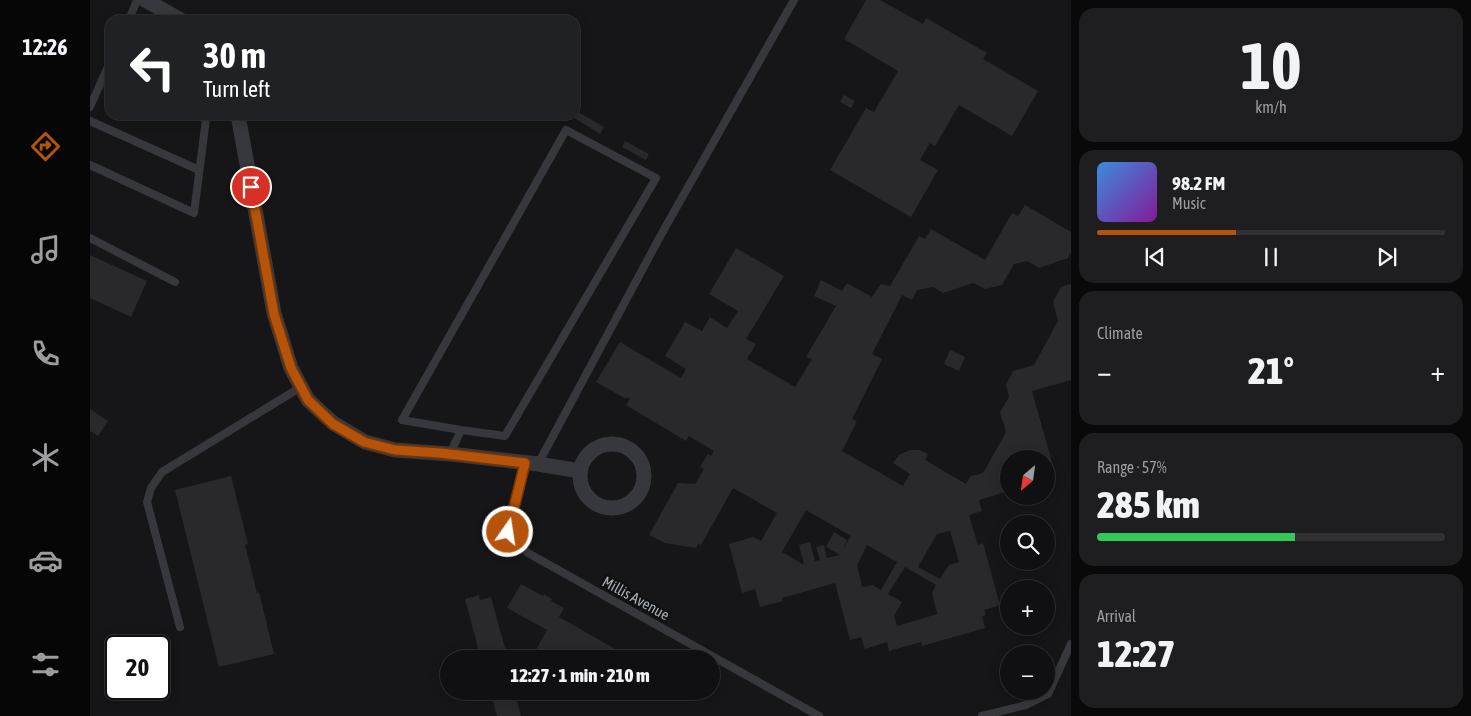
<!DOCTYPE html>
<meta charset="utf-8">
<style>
:root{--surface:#101012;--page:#1e1e20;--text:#f1f3f6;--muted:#9c9d9f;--line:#303032;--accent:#b45309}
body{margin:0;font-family:"Asap Condensed",sans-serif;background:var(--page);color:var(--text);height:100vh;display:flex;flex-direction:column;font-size:19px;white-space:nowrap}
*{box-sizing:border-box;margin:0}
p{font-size:16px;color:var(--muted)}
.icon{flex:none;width:28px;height:28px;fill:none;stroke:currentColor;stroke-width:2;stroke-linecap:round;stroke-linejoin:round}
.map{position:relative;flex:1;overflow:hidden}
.sheet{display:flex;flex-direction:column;gap:8px;padding:8px;background:#09090a;width:400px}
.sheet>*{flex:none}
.top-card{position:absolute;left:15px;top:15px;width:475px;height:105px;border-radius:15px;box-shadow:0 2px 12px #0003,0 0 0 1px var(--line);background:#202124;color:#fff;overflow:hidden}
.needle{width:32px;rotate:209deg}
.controls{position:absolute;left:910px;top:450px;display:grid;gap:10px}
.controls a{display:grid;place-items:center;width:55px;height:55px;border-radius:50%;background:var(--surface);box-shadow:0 2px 12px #0003,0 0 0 1px var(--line);font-size:25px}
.speed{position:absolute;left:15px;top:635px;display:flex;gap:10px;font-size:25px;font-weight:700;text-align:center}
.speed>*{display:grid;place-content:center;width:65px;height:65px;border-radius:50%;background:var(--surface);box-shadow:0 2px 12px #0003,0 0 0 1px var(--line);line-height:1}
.speed .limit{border:2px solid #111;border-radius:8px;background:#fff;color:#111}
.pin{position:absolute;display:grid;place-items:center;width:42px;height:42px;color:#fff;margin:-21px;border:2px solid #fff;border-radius:50%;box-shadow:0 1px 5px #0007}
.me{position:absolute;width:55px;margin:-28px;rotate:13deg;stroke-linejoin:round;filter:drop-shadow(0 0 4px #0008)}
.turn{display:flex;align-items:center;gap:18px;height:105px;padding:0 15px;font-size:22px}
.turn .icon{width:65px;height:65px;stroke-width:2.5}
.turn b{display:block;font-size:35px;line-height:42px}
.big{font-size:38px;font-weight:800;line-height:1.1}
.sheet .widget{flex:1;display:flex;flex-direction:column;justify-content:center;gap:8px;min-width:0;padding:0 18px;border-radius:15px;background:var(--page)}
.sheet .dial{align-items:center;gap:0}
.dial b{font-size:65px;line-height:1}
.song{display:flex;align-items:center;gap:15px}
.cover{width:60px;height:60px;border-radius:8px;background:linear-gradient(135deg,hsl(210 70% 55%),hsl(290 70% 35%))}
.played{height:5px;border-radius:2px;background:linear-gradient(90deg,var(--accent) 40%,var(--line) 40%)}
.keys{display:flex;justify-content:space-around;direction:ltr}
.heat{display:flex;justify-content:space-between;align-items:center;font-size:28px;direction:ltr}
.charge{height:8px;border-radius:4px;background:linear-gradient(90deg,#34c759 57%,var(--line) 0)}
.trip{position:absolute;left:350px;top:650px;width:280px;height:50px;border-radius:25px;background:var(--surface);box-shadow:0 2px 12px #0003,0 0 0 1px var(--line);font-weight:800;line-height:50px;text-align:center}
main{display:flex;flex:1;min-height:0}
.tab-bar{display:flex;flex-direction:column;width:90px;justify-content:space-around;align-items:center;background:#060607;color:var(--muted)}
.tab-bar .icon{width:35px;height:35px}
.tab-bar .selected{color:var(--accent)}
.tab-bar b{font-size:22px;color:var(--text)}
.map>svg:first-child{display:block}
.building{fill:#29292c;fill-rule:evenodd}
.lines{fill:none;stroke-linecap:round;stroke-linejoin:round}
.service{stroke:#37383d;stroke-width:8}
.minor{stroke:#37383d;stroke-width:15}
.route-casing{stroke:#753606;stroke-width:12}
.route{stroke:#b45309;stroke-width:9}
.labels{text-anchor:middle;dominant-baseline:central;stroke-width:5;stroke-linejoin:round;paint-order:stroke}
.street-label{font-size:15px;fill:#a8adb8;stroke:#111113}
</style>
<main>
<nav class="tab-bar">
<b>12:26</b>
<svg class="icon selected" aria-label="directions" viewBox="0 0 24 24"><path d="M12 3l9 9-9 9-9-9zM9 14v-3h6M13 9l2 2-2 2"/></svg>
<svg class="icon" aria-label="music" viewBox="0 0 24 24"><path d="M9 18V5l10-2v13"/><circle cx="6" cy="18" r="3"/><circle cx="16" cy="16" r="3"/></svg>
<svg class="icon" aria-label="phone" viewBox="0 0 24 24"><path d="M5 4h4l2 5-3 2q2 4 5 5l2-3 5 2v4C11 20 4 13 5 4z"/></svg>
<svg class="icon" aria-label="climate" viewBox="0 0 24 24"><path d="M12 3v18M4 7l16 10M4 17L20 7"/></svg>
<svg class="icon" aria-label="car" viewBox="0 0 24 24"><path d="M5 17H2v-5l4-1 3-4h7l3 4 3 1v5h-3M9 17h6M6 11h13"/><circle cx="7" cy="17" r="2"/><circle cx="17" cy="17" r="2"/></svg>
<svg class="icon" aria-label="filters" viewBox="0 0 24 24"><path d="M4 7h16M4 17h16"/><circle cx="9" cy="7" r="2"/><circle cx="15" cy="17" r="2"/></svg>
</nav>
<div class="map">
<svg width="981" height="716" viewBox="0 0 981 716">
<rect width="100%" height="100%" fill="#161618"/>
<path class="building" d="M776 0H790L833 24 836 18 897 53 893 59 948 91 922 136 869 105 845 146 840 143 830 160 848 170 821 217 740 170 776 108 784 112 808 71 754 39Z
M754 95 765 101 761 108 750 102Z
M485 110 514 127 510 134 481 116 485 115Z
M535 141 559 154 556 160 532 147Z
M935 205 981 232V253L978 258 949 268 937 261 924 264 912 285 895 289 883 283 853 293 843 287 827 290 822 300 812 295 782 354 792 359 762 419 767 421 752 451 813 486 820 474 803 463 809 455 820 450H830L838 454 835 460 876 484 881 476 893 473 916 432 910 412 919 397 916 385 923 371 944 365 968 321 963 302 971 287 981 284V380L942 391 965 473 956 475V459H919V491L889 500 892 511 879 515 888 545 893 543 910 605 894 610 896 615 892 616 895 628 832 646 831 642 799 651 797 642 775 649 771 637 760 640 745 583 692 598 693 601 670 607 665 589 652 593 639 544 663 537 671 541 687 513 643 488 611 545 608 544 606 548 575 543 559 535 588 483 605 484 614 469 610 467 618 454 621 456 624 451 599 436 596 441 536 405 540 399 537 397 536 399 506 382 530 342 591 378 596 369 575 356 595 322 612 331 620 317 637 328 648 311 619 294 646 248 694 276 656 339 666 344 657 359 705 387 722 359 716 357 746 306 724 296 731 280 752 291 757 283 782 297 791 284 800 286 829 236 835 239 841 229 895 260 922 213 928 216ZM716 510 761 536 753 549 757 540 744 532 736 547 750 555 737 558 734 545 726 547 730 560 725 561 720 542 709 545 714 564H712L692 552ZM860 531 869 562 859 565 850 579 828 567 847 534ZM777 545 807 562 791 590 783 585 772 587 767 565ZM815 567 846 585 842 593 847 614 807 626 804 616 812 602 798 594Z
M0 255 57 281 41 317 0 298Z
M860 350 875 357 869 371 854 364Z
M0 409 18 421 8 436 0 431Z
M141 476 158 544 155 545 167 593 169 592 184 654 129 667 85 490Z
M431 584 453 596 454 594 462 599 461 601 474 608 469 617 527 650 522 659H441L457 630 417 608Z
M389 595 390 600 401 597 418 659H391L375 599Z
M400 691H424L431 716H407Z"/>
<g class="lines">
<path class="service" d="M39 20 47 0
M0 107 20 62
M0 121 109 170
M0 165 104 213 116 119 108 115
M0 238 85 282
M360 454 371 430 415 436 566 178 476 130 312 420 371 430
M435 463 418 532 438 553 729 716
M448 464 572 233 704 0
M90 627 57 502 61 488 72 472 211 387
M892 716 936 705 958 694 981 644"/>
<path class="minor" d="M55 0 91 20
M148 115 184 313 201 368 218 400 243 423 275 442 305 450 360 454 448 464 490 471
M490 476a32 32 0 1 1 64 0a32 32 0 1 1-64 0Z"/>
</g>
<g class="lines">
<defs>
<path id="route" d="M161 187 184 314 201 368 218 400 243 424 274 442 305 450 350 453 435 463 418 532"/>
</defs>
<use href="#route" class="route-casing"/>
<use href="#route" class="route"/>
</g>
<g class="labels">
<g class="street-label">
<text transform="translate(546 598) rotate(29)">Millis Avenue</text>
</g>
</g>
</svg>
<div class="controls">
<a><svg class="needle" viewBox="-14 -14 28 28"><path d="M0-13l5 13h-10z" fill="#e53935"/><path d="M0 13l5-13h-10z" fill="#9c9d9f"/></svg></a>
<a><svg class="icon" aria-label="search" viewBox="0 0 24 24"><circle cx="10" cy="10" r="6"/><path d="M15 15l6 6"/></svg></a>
<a>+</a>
<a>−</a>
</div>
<div class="speed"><div class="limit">20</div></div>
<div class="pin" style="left:161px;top:187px;background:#d93025"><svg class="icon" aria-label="arrive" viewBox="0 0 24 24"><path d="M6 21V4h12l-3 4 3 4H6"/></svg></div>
<svg class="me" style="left:418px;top:532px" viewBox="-20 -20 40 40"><circle r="17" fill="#b45309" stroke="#fff" stroke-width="3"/><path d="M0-11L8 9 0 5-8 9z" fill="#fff"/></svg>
<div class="trip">12:27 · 1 min · 210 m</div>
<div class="top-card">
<div class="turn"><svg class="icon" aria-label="left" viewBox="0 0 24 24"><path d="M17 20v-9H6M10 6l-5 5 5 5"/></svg><div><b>30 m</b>Turn left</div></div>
</div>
</div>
<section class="sheet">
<div class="widget dial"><b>10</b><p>km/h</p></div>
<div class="widget">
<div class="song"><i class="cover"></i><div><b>98.2 FM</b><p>Music</p></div></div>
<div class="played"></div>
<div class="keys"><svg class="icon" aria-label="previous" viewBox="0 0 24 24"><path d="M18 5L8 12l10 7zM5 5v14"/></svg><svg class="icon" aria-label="pause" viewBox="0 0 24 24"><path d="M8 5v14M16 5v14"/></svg><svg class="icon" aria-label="next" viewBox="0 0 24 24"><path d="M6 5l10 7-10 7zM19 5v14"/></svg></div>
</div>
<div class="widget"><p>Climate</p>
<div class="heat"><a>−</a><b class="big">21°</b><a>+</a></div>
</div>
<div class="widget"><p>Range · 57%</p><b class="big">285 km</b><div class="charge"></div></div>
<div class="widget"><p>Arrival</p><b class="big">12:27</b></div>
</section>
</main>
